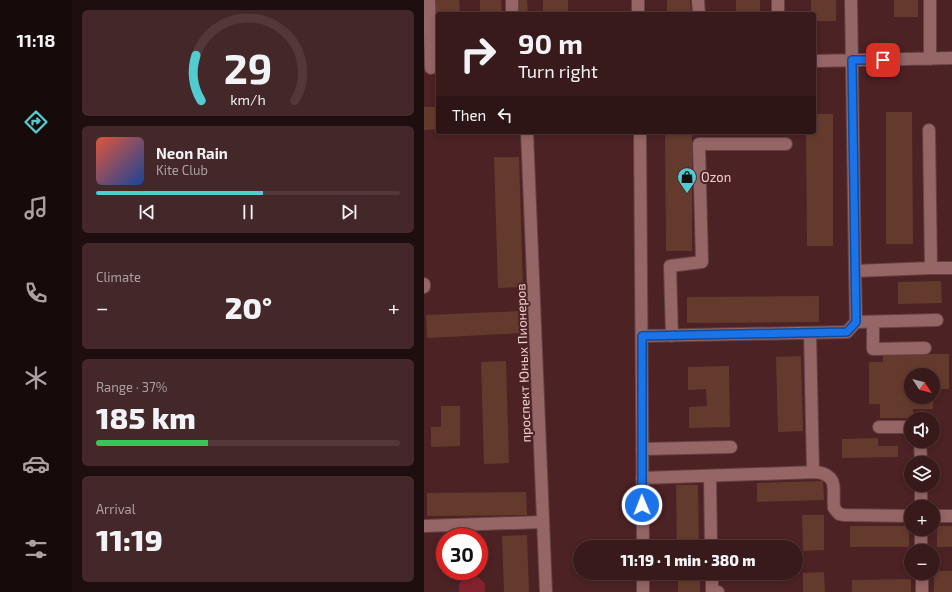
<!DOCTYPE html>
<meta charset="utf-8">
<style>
:root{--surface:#391a1b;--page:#442728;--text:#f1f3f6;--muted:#aba1a3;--line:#53383a;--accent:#51ccd1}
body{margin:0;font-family:"Exo 2",sans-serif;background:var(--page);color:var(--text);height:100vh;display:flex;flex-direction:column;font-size:15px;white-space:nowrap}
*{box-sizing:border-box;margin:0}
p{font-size:13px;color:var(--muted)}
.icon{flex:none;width:22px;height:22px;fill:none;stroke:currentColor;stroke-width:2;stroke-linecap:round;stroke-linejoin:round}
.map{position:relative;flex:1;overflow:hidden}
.sheet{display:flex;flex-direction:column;gap:10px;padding:10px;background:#1f0e0f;width:352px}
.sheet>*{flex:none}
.top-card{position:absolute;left:12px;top:12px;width:380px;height:122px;border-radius:4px;box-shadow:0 2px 6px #0003,0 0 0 1px var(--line);background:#391a1b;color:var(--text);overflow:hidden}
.needle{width:26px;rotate:126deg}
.controls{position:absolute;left:480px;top:368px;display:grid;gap:8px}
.controls a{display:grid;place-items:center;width:36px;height:36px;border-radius:50%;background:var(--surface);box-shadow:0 2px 6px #0003,0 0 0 1px var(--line);font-size:20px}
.speed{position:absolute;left:12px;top:528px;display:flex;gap:8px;font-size:20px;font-weight:700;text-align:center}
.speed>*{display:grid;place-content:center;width:52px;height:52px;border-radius:50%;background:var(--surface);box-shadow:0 2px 6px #0003,0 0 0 1px var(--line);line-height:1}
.speed .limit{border:6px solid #d22;background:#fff;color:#111}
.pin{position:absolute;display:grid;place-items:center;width:34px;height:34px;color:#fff;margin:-17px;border-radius:8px;box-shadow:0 2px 6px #0006}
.me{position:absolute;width:44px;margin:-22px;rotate:359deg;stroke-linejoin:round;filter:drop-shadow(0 0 3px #0008)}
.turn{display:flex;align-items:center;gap:14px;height:84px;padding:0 16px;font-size:18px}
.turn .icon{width:52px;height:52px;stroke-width:2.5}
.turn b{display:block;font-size:28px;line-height:34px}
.then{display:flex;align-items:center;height:38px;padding:0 16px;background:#0003;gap:8px;font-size:15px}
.big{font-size:30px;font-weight:800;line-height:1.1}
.sheet .widget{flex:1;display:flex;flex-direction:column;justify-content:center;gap:6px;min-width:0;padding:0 14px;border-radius:6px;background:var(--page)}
.sheet .dial{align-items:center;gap:0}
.dial svg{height:104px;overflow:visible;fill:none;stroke:var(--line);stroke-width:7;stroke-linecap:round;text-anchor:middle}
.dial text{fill:var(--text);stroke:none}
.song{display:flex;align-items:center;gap:12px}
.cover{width:48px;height:48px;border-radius:6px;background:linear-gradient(135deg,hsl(10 70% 55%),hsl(220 70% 35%))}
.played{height:4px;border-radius:2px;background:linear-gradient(90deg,var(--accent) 55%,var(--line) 55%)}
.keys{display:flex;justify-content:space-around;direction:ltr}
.heat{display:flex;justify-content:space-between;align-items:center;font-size:22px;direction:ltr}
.charge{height:6px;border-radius:3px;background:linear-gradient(90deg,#34c759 37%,var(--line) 0)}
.trip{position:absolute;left:149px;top:540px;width:230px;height:40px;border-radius:20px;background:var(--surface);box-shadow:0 2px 6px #0003,0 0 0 1px var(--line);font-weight:800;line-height:40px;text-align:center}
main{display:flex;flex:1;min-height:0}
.dock{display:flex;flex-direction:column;width:72px;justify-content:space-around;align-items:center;background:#170a0b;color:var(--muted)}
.dock .icon{width:28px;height:28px}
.dock .active{color:var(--accent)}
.dock b{font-size:18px;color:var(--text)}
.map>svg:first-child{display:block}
.green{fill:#82222e}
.building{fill:#643a2d}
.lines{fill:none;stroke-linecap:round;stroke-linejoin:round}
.minor-casing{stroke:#654044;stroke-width:14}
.minor{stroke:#966565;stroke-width:12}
.route-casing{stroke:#114b97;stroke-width:10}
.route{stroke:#1a73e8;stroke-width:7}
.labels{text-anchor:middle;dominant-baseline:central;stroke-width:4;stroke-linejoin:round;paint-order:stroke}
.poi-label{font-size:13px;fill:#edd1d0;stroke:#4c2224;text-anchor:start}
.street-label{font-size:13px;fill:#edd1d0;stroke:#4c2224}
</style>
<main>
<nav class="dock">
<b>11:18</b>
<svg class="icon active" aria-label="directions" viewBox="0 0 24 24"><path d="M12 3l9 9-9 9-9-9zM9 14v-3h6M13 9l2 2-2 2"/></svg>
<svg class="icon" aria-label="music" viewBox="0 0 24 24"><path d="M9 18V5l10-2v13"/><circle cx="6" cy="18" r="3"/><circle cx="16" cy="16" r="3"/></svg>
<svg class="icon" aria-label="phone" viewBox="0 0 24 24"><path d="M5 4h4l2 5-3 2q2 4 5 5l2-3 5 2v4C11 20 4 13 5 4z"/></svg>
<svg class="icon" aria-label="climate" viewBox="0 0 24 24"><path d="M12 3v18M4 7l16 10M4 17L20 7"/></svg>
<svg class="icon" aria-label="car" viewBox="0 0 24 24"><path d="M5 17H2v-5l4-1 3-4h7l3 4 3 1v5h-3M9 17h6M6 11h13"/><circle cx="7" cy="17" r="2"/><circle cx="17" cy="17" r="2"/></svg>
<svg class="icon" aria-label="filters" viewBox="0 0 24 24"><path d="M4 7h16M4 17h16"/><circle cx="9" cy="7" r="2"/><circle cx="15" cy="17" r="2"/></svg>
</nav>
<section class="sheet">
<div class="widget dial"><svg viewBox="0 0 100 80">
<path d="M14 69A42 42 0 1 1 86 69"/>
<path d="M14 69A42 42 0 0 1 10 34" stroke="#51ccd1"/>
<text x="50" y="56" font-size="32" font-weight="700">29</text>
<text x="50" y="72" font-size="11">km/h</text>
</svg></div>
<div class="widget">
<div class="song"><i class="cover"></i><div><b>Neon Rain</b><p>Kite Club</p></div></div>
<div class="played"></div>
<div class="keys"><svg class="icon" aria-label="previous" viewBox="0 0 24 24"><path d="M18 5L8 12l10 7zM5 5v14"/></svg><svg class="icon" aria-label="pause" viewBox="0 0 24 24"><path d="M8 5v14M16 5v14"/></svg><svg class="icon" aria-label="next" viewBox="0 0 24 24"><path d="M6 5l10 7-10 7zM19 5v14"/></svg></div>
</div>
<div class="widget"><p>Climate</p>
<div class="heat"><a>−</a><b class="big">20°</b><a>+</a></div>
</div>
<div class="widget"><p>Range · 37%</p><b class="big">185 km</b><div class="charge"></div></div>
<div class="widget"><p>Arrival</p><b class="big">11:19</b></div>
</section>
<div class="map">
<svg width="528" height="592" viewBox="0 0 528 592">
<rect width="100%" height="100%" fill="#4c2224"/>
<path class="green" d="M53 576 61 583V592H35V584L41 577Z"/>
<path class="building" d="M10 0H35L36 14H14V38H11Z
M56 0H77L78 14H56Z
M91 0H103L104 14H91Z
M119 0H144V14H119Z
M243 0H266L267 14H243Z
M312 0H336V14H312Z
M387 0H412V21H390V14H387Z
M470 0H494V17H470Z
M0 107H14V129L0 130Z
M462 112H488L489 244H462Z
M390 114H409V246H383L382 132H390Z
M241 132H268V251H242Z
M70 157H95L99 287 74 288Z
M517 281 518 303 474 304V282Z
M395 296V322L263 323V297Z
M97 311 98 333 3 338 2 315Z
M459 354H525V389H509V375H487V397H509V409H489V418H456V404H445V362H459Z
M377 356 379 431 354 432 352 357Z
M82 361 85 463 60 464 57 362Z
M305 366 306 427 265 428V407L283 406 282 389 264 390V367Z
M17 406H36V446L7 447V427H17Z
M454 438V446H474V457L418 458V439Z
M399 481 400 500 333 502V483Z
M252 485H274L275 547H253Z
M102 492 103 515 3 516V493Z
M378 515H400V550L379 551Z
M426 526H485V547H426Z
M513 526H528V547H513Z
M103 535 105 592H80L78 536Z
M510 571H528V592H510Z
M400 572 401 592H379V573Z
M254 573H276V592H254Z
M487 579V592H428V580Z"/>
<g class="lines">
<defs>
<path id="minor" d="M5 0 7 68
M88 0V14
M214 0V14
M274 0 275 14
M354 0V14
M427 0 431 271 507 268 505 130
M506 0V59
M390 61 528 58
M103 132 122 592
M216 132 219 547
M507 268H528
M0 284V287
M432 322 513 320
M449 322V349L501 348
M386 333 389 472
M218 336 423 332 432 322 431 271
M248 336 246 266 278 262 275 144H362
M455 427H487
M496 441 497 463
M218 449 307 447
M286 476 287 547
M218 478 393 472C416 476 408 491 410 508L415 514 420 515 487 516
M497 485V507
M509 516H528
M0 526 119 522
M497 529V551
M219 573V592
M288 573V590L294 592
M498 573V592"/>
</defs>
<use href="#minor" class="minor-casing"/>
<use href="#minor" class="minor"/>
</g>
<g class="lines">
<defs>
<path id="route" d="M218 505V336L423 332 432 322 428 60H459"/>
</defs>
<use href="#route" class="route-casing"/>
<use href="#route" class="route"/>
</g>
<defs>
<symbol id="shop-pin" viewBox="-11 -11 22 30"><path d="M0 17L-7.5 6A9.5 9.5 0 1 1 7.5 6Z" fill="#51ccd1" stroke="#4c2224"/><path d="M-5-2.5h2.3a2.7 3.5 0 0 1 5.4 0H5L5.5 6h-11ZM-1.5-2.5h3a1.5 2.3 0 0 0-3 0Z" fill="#111"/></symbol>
</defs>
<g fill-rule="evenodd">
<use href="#shop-pin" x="252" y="166" width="22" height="30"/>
</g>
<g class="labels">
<g class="poi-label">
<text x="277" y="177">Ozon</text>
</g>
<g class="street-label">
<text transform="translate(99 363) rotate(-92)">проспект Юных Пионеров</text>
</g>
</g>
</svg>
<div class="controls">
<a><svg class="needle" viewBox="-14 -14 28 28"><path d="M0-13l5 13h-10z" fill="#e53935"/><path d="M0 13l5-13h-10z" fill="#aba1a3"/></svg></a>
<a><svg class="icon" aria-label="sound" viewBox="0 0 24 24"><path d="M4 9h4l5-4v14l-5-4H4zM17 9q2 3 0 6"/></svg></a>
<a><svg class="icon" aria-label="layers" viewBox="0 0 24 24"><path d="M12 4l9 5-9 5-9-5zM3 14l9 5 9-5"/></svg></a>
<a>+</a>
<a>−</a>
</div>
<div class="speed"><div class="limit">30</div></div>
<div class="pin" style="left:459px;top:60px;background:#d93025"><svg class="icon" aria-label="arrive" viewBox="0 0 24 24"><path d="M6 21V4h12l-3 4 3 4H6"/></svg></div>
<svg class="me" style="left:218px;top:505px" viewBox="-20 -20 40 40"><circle r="17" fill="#1a73e8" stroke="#fff" stroke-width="3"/><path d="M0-11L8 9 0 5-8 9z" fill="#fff"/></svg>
<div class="trip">11:19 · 1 min · 380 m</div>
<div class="top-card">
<div class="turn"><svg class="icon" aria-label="right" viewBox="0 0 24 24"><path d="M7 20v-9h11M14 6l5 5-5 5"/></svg><div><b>90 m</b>Turn right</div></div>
<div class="then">Then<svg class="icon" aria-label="left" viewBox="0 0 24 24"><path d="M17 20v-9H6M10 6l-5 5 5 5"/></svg></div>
</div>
</div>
</main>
